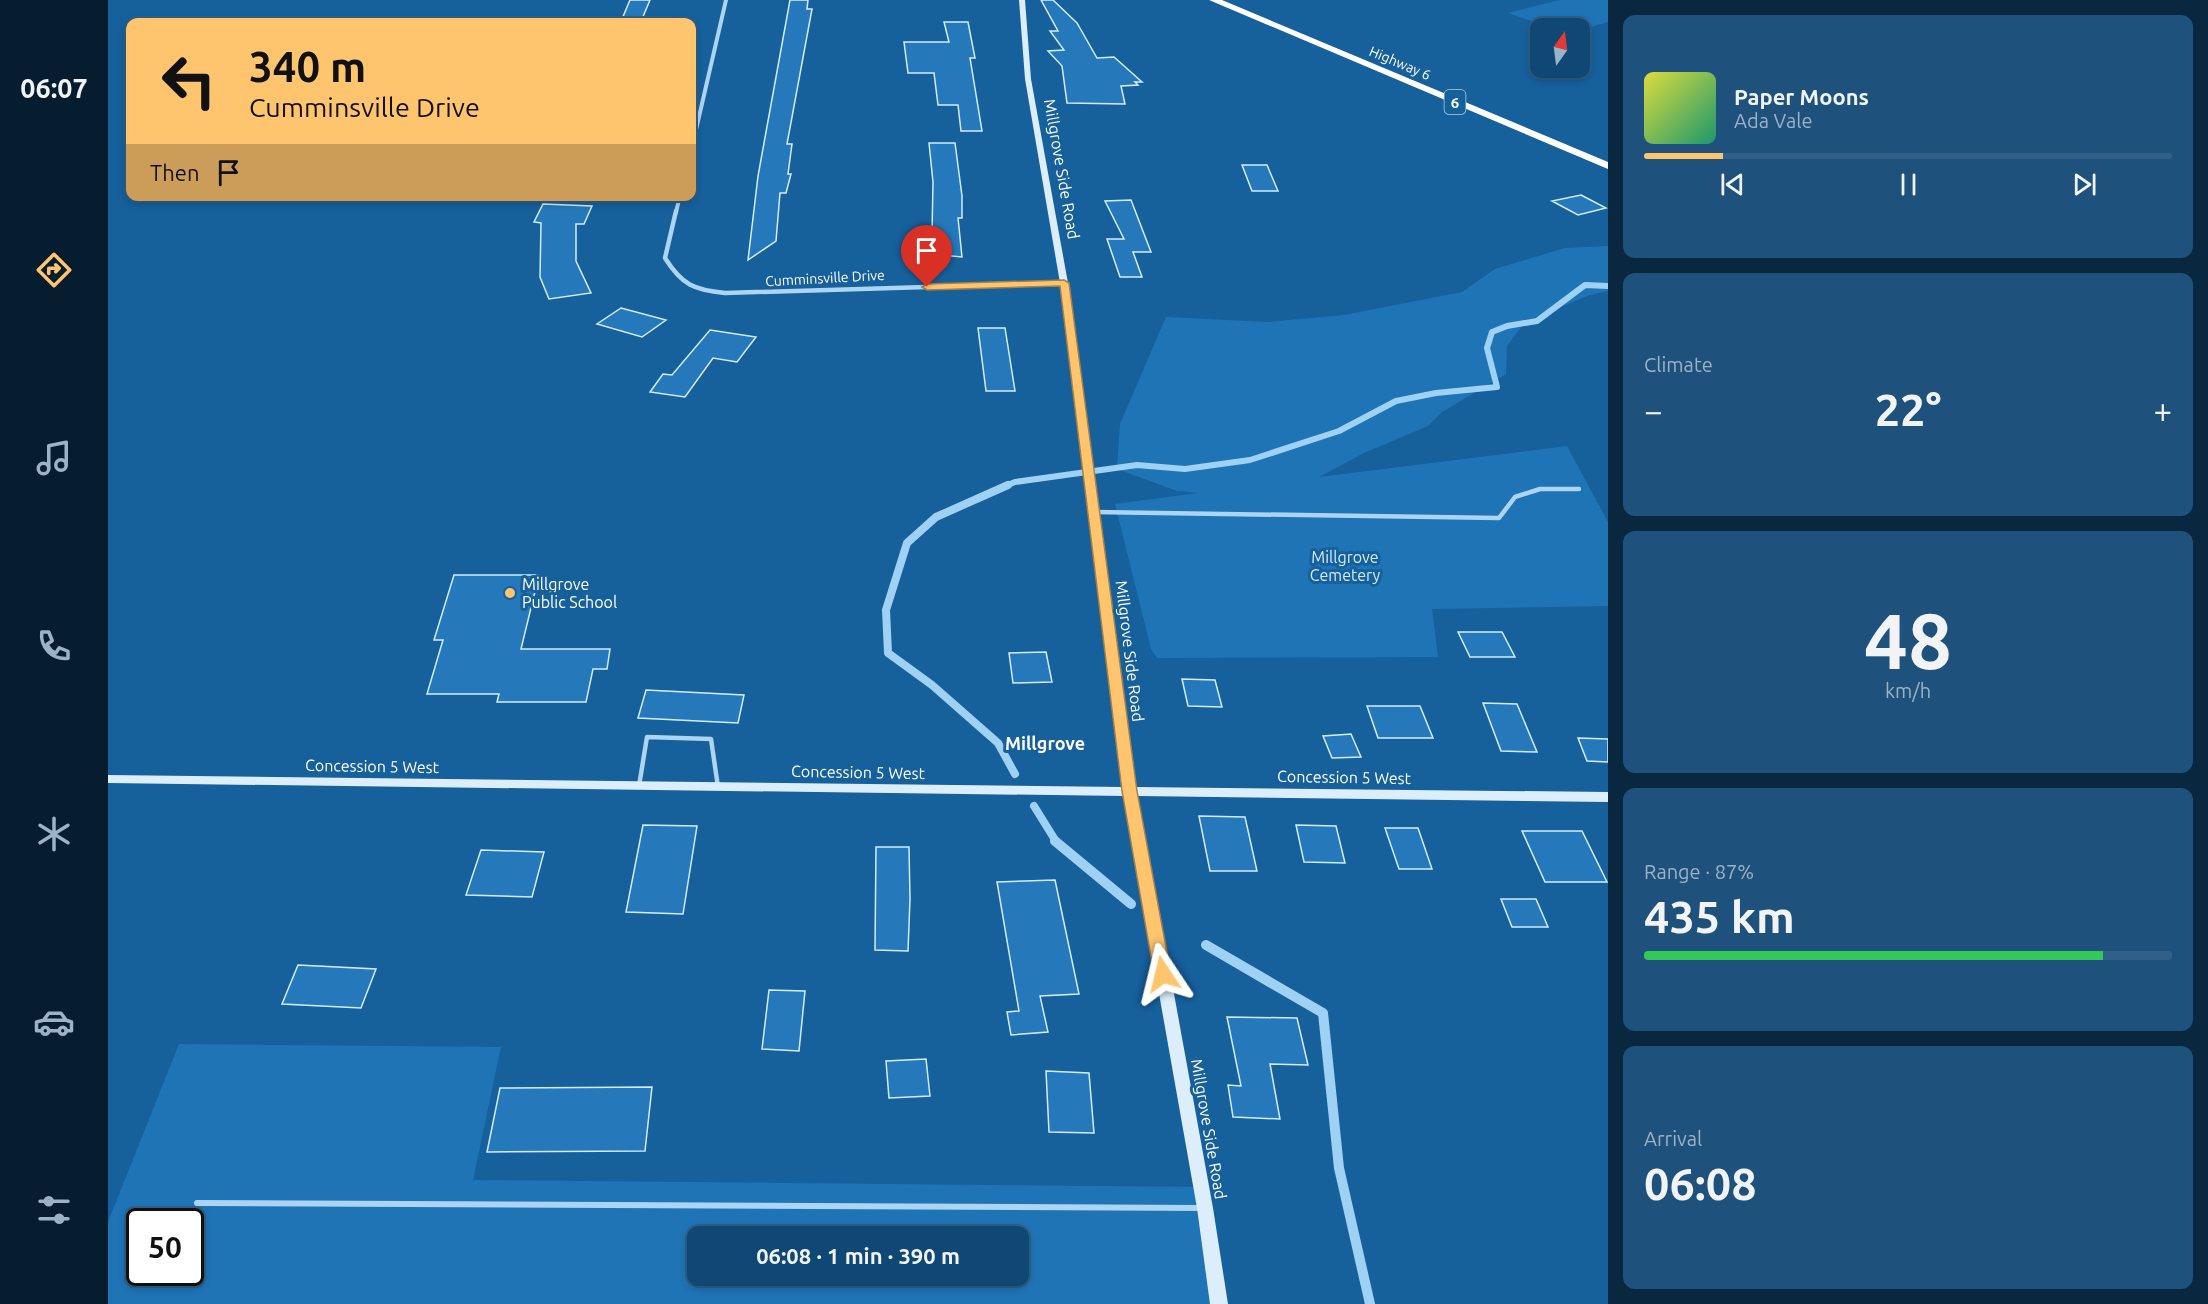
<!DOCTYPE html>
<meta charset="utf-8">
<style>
:root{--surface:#104875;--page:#1e527d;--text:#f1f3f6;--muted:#9cb2c5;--line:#306087;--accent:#ffc56e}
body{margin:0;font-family:Ubuntu,sans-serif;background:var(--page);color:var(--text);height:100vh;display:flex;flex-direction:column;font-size:22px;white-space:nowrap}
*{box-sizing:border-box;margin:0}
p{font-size:20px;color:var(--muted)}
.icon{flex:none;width:33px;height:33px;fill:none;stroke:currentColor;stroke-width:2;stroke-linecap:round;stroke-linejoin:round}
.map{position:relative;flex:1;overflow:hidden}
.drawer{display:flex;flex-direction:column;gap:15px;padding:15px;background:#092840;width:600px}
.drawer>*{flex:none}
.top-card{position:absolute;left:18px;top:18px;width:570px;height:183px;border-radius:12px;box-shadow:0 3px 9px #0003,0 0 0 2px var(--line);background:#ffc56e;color:#111;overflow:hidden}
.needle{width:39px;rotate:14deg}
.buttons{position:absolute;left:1422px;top:18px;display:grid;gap:12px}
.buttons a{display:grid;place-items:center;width:60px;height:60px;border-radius:12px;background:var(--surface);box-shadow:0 3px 9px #0003,0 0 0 2px var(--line);font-size:30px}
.speed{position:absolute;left:18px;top:1208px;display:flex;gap:12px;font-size:30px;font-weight:700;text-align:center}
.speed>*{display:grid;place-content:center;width:78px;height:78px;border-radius:50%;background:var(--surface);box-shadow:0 3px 9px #0003,0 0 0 2px var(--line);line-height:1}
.speed .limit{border:3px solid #111;border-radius:9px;background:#fff;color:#111}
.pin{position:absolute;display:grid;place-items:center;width:51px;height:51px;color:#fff;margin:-62px -26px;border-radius:50% 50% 50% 0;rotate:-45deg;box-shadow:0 0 6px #0007}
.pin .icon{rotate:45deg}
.me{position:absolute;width:66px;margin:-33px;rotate:350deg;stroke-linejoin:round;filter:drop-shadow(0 0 4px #0008)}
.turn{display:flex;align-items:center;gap:21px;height:126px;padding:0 24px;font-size:27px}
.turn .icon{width:78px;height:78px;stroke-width:2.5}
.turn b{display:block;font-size:42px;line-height:51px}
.then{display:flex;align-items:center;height:57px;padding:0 24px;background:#0003;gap:12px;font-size:22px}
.big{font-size:45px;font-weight:600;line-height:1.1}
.drawer .widget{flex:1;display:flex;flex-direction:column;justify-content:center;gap:9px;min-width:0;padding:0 21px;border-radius:12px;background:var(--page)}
.drawer .dial{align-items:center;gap:0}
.dial b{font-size:78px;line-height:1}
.song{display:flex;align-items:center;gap:18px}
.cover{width:72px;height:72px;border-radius:9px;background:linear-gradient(135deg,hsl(60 70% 55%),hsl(160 70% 35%))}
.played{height:6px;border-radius:3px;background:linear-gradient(90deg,var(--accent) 15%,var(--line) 15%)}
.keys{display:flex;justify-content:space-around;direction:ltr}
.heat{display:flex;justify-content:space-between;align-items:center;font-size:33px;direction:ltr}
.charge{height:9px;border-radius:4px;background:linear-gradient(90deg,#34c759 87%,var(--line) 0)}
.trip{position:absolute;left:579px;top:1226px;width:342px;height:60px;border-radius:12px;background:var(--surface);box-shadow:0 3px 9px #0003,0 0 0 2px var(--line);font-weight:600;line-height:60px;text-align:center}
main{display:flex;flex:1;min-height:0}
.tab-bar{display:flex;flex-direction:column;width:108px;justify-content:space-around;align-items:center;background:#061d2f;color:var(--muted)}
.tab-bar .icon{width:42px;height:42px}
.tab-bar .on{color:var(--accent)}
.tab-bar b{font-size:27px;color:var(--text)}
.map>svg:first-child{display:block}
.green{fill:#1f74b6;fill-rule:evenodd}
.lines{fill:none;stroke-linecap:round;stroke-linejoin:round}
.stream-far2{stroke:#9fd1f5;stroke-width:6}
.stream-far1{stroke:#9fd1f5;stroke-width:8}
.stream{stroke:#9fd1f5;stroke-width:10}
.building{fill:#2579ba;stroke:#d4ebfd;stroke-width:1.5}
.lane-far1{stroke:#add4f3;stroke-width:4.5}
.lane{stroke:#add4f3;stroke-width:6}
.street-far1{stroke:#add4f3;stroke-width:4}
.street{stroke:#add4f3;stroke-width:4.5}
.secondary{fill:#dceefc;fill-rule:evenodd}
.highway{fill:#fff;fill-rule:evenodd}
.route{fill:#ffc56e;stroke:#a68048;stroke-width:1.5}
.poi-dot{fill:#ffc56e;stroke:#16609c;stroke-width:2}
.labels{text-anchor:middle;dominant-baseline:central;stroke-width:6;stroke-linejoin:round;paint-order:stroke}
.far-street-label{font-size:14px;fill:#fff;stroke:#16609c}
.shield{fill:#16609c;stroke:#b9cfe1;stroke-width:1.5}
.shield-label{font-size:15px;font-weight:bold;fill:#fff}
.street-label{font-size:16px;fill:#fff;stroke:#16609c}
.park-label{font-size:16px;fill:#d4ebfd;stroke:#16609c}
.poi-label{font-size:16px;fill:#fff;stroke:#16609c;text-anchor:start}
.neighbourhood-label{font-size:18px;font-weight:bold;fill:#fff;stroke:#16609c}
</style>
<main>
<nav class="tab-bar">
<b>06:07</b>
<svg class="icon on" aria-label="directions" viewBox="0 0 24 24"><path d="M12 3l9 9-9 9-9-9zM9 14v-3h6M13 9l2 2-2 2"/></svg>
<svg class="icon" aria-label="music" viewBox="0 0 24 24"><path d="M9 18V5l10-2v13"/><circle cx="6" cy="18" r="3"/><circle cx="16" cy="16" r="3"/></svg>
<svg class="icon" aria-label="phone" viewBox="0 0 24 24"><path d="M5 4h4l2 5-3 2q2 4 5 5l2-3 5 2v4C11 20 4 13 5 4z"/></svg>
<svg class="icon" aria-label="climate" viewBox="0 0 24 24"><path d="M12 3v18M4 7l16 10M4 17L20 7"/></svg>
<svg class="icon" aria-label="car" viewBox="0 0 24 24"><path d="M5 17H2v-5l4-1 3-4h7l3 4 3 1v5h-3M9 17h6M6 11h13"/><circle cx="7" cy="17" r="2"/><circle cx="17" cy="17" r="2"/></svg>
<svg class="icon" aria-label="filters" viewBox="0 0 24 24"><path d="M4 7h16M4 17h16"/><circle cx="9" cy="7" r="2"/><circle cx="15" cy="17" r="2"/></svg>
</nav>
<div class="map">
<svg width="1500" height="1304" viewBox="0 0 1500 1304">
<rect width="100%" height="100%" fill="#16609c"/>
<path class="green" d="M1451 0H1500V22L1472 30 1444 28 1400 13Z
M1500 246V291L1479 296 1416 323 1399 346 1398 374 1334 412 1320 426 1256 453 1211 477 1459 446 1500 522V606L1324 609 1330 657 1049 658 1043 649 1007 504 1090 493 1069 491 1009 469 1012 424 1058 317 1160 322 1236 315 1354 292 1387 269 1457 248Z
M71 1044 393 1047 365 1180 1096 1187 1116 1304H0V1222ZM32 1221H82V1272H32ZM590 1236H910V1275H590Z"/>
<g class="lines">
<path class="stream-far2" d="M897 486 907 482 1029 465 1077 469 1142 460 1231 431 1288 401 1328 393 1389 387 1379 348 1384 332 1399 326 1429 321 1477 285 1500 286"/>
<path class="stream-far1" d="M900 485 828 517 799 543 778 610 780 653 824 685 890 743 907 774
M926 806 949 843"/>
<path class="stream" d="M947 841 1023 904
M1098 945 1215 1013 1231 1168 1262 1304"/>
</g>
<path class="building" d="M522 0H542L534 19H514Z
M682 0H700L699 9H704L679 144H684L680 174H683L678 193H672L668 241 640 260 650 176Z
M933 0H945L969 23 989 58 1006 57 1034 82H1027L1030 85 1013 86 1017 104 959 103 954 66 940 51 956 50 942 31H950Z
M836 22H860L867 58H862L874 131H853L850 105H830L826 73H800L796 42H841Z
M821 143H847L854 196V218H850L854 257 812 253 811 233 824 232 825 182Z
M1134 165H1159L1170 191H1144Z
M1473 195 1498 208 1470 215 1444 201Z
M1023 200 1043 252H1025L1034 277H1012L999 239H1016L997 201Z
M435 204 484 206 476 224H468V261L483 293 441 299 432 277 433 223 426 222Z
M513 308 558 320 534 337 489 324Z
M870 328H897L907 391H878Z
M602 330 648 337 629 362 605 358 577 397 542 392 555 374 564 375Z
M346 575H431L413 649H502L499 669H485L478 702H389L391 694H319L335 640H326Z
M1350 632H1394L1407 657H1362Z
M938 652 944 682 905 683 901 653Z
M1074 679 1107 680 1114 707 1080 706Z
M538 690 636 695 630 723 530 718Z
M1375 703 1409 704 1429 752 1393 751Z
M1259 706H1312L1325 738H1270Z
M1243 734 1253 757 1224 758 1215 736Z
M1470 738 1500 739V762L1479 761Z
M1091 816 1137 817 1149 871H1102Z
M535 825 589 826 575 914 518 912Z
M1188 825 1228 826 1237 863 1196 862Z
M1277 828H1310L1324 869H1291Z
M1414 831H1474L1499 882H1437Z
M768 847H801L802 899 800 951 767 950Z
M373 850 436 852 424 897 358 895Z
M947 880 971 994 932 996 940 1032 903 1035 899 1012 911 1011 889 882Z
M1393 899H1428L1440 927H1404Z
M190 965 268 969 253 1008 174 1004Z
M661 990 697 991 691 1051 654 1049Z
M1119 1017 1189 1018 1200 1065 1162 1064 1172 1119 1125 1117 1120 1085 1133 1086Z
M818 1059 822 1096 781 1098 778 1061Z
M938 1071 981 1073 986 1133 941 1132Z
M544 1087 537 1151 379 1152 392 1088Z"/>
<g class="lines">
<path class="lane-far1" d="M986 512 1391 518 1407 497 1432 489H1471
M531 786 539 737 603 739 610 787"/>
<path class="lane" d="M89 1203 1094 1208"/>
<path class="street-far1" d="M584 147 618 0
M568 212 572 196"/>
<path class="street" d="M568 211 557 258C574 285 586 290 617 293L956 283"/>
<path class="secondary" d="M911 0H917L923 79 960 283 1028 787 1500 792V802L1030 796 1105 1208 1120 1304H1102L1089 1208 1016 796 0 783V775L1015 787 952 283 917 79Z"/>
<path class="highway" d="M1101 0H1114L1500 162V169Z"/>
</g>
<path class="route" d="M956 280 961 283 1029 791 1063 974 1061 979 1055 981 1049 979 1046 974 1014 791 952 286 819 290 814 287 819 284Z"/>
<circle class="poi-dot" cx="402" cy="593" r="6"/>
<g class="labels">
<g class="far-street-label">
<text transform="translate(1292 63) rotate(23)">Highway 6</text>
<text transform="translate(717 278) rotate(-3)">Cumminsville Drive</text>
</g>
<rect class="shield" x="1336.5" y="90" width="21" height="24" rx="4.5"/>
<g class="shield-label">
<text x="1347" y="102">6</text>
</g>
<g class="street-label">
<text transform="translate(954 169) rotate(80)">Millgrove Side Road</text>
<text transform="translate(1022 651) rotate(83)">Millgrove Side Road</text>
<text transform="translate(264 766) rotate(1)">Concession 5 West</text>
<text transform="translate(750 772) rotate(1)">Concession 5 West</text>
<text transform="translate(1236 777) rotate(1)">Concession 5 West</text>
<text transform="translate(1101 1129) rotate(80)">Millgrove Side Road</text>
</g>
<g class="park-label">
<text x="1237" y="557">Millgrove<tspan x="1237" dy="18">Cemetery</tspan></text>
</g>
<g class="poi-label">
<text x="414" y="584">Millgrove<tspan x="414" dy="18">Public School</tspan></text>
</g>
<g class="neighbourhood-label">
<text x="937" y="743">Millgrove</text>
</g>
</g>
</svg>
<div class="buttons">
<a><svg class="needle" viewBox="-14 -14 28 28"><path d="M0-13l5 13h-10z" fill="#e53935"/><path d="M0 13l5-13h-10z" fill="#9cb2c5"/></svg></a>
</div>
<div class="speed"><div class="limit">50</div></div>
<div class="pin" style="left:819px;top:287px;background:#d93025"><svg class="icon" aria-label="arrive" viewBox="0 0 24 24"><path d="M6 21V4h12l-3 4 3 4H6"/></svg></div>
<svg class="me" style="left:1055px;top:974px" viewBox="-20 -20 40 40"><path d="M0-17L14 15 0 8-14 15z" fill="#ffc56e" stroke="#fff" stroke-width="4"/></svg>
<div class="trip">06:08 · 1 min · 390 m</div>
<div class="top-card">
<div class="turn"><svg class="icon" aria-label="left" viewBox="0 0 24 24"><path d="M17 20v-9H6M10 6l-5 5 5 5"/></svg><div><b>340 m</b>Cumminsville Drive</div></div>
<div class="then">Then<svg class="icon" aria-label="arrive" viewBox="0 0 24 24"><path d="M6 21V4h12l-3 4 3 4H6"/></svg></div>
</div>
</div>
<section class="drawer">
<div class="widget">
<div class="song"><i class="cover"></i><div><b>Paper Moons</b><p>Ada Vale</p></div></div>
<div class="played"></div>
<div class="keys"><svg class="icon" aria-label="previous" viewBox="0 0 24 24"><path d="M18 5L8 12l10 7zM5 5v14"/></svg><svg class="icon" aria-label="pause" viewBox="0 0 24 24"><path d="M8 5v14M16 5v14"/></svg><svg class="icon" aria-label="next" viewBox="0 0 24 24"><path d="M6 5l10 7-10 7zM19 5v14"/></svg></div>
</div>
<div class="widget"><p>Climate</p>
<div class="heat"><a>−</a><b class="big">22°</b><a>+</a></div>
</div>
<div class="widget dial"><b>48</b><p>km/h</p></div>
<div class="widget"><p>Range · 87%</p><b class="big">435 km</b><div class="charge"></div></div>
<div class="widget"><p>Arrival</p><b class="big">06:08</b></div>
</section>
</main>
